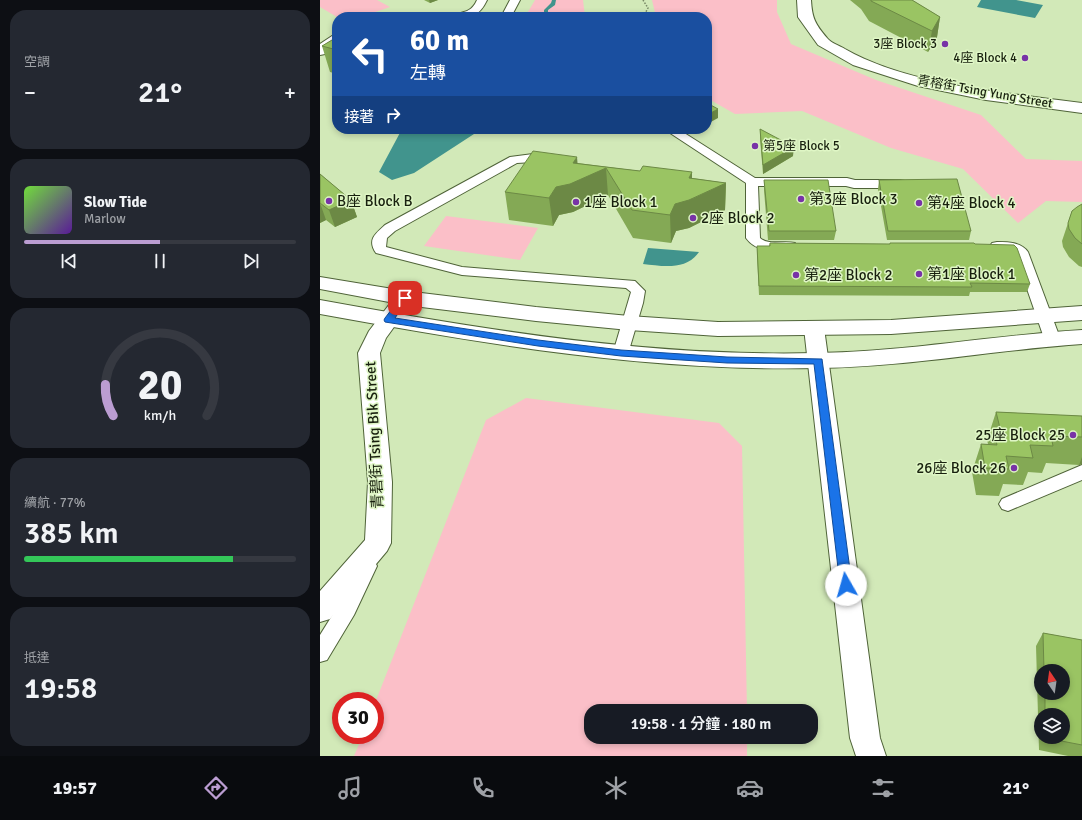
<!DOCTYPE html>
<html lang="zh-TW">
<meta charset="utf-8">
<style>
:root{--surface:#171b24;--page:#242831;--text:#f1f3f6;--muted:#9ea1a6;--line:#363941;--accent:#bb9dd2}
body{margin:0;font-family:Signika,"Noto Sans TC",sans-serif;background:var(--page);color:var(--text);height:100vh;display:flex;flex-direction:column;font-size:15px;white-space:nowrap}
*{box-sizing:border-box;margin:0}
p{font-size:13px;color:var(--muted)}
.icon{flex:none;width:22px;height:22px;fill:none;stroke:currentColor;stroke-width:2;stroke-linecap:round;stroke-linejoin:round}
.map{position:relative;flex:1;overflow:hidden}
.drawer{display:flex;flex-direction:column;gap:10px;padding:10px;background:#0d0f14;width:320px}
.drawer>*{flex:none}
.guide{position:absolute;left:12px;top:12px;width:380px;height:122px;border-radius:16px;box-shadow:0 2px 6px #0003;background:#1a4fa0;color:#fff;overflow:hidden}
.needle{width:26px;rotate:347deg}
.tools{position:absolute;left:714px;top:664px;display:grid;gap:8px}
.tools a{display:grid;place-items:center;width:36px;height:36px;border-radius:50%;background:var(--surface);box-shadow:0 2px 6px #0003;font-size:20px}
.speed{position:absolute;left:12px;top:692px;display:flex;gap:8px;font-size:20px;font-weight:700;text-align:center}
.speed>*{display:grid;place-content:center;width:52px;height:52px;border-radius:50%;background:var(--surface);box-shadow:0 2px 6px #0003;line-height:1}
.speed .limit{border:6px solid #d22;background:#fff;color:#111}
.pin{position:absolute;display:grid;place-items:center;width:34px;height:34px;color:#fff;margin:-17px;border-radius:8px;box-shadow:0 2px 6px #0006}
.me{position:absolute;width:44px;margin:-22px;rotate:353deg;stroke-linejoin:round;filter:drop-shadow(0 0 3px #0008)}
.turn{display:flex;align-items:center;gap:14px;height:84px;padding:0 12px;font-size:18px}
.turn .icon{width:52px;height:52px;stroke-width:2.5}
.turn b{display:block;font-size:28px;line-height:34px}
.then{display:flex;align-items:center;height:38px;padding:0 12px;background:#0003;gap:8px;font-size:15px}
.big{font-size:30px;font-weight:600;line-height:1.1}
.drawer .card{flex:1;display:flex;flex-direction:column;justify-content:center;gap:6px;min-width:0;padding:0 14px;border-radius:16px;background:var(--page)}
.drawer .dial{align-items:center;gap:0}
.dial svg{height:104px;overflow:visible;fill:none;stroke:var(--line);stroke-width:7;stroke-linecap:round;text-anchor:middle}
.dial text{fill:var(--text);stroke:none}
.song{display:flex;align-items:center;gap:12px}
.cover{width:48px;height:48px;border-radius:6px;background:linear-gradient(135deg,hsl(100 70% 55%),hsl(270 70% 35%))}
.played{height:4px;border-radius:2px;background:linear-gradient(90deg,var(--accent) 50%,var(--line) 50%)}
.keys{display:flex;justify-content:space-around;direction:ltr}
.heat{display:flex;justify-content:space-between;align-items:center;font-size:22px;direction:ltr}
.charge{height:6px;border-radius:3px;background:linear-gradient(90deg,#34c759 77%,var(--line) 0)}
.trip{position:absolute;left:264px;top:704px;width:234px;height:40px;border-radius:16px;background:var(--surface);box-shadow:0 2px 6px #0003;font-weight:600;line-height:40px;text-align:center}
.tab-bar{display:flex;height:64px;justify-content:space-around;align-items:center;background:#090b0e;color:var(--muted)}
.tab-bar .icon{width:28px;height:28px}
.tab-bar .on{color:var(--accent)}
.tab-bar b{font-size:18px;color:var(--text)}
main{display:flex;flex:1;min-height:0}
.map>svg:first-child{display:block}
.green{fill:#fbbfc8}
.water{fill:#41948d}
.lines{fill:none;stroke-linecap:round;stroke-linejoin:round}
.stream{fill:#41948d;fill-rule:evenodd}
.lane-casing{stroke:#4f6338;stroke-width:2}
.street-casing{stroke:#4f6338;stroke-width:2}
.primary-casing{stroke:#4f6338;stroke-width:2}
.path{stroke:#768664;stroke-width:1.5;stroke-dasharray:1.5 1.5;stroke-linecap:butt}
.lane{fill:#fff;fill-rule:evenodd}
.street{fill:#fff;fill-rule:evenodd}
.primary{fill:#fff;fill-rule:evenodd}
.wall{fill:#84a955;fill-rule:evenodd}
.shaded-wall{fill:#6c8945}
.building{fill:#9ac463;stroke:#6c8945}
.route{fill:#1a73e8;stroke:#114b97}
.poi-dot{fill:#7833a7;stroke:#dff6c5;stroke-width:1.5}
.labels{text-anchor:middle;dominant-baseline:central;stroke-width:3;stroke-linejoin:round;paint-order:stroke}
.far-poi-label{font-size:13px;fill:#18200e;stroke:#dff6c5;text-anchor:end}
.far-street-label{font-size:13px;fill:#18200e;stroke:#dff6c5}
.poi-label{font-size:15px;fill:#18200e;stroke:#dff6c5;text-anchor:start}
.street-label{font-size:15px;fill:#18200e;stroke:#dff6c5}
</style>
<main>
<section class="drawer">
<div class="card"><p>空調</p>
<div class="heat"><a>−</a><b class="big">21°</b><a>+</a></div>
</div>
<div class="card">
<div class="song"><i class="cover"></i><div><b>Slow Tide</b><p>Marlow</p></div></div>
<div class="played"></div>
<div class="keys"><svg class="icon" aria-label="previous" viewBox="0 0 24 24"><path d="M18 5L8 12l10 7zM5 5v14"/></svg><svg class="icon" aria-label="pause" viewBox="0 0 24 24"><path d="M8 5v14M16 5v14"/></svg><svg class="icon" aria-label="next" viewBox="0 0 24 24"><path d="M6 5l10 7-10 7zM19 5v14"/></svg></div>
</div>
<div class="card dial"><svg viewBox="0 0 100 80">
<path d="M14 69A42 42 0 1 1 86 69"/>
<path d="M14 69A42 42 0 0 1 8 45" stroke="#bb9dd2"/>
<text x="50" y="56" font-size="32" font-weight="700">20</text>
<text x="50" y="72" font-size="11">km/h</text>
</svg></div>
<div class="card"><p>續航 · 77%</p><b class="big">385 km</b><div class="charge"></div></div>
<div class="card"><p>抵達</p><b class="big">19:58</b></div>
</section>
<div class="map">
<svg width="762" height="756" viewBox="0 0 762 756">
<rect width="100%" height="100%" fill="#d2e9b8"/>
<path class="green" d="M0 0H57L70 7 41 17H17L0 7Z
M215 0H263L265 17H205Z
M332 0H457V12L471 44 556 80 661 115 706 159 762 161V202L726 201 698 223 643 169 571 148 482 111 415 114 387 98V17H336Z
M126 216 218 228 200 260 104 246Z
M206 398 399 423 422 446 427 711H271V737H427V756H34L43 735H55V703L166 420Z"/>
<path class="water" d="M661 0H696L723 5 715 18 657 7Z
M82 129H135L154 134 94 173 72 180 59 172Z
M328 248 379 252C366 271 342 266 323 264Z"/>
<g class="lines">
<path class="stream" d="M232 0H236L235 5 228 10V17H224V10L231 3Z"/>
<defs>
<path id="lane" d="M157 0H167C158 19 149 17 131 17L132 15C144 12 152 12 157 0Z
M190 0H200L191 17H181Z
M86 14H109L114 17H81Z
M344 129H358L435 178H527L535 180H580L585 181 586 184 585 187 580 188H534L526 186H438L440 238C449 246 463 240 475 243L477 246 475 249C458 253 437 253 426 238V183Z
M213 154 232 158 234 161 232 164 228 165 213 162 197 163 75 231 67 238 66 247 142 267 315 281 325 291 323 303 307 357 301 358 295 357 293 353 311 292 306 288 142 275 56 253C47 240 55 234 65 225L190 157Z
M677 242C688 242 701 242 708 252L740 338 737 342 732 343 727 342 724 338 695 254 687 250 672 249 670 246 672 243Z
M762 465V480L688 511 682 509 679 504 682 499Z
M47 558 54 560 57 566 34 615 7 660 0 662V635L20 603 40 560Z"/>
<path id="street" d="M477 0H491C492 18 495 24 507 38 511 43 520 46 525 49 590 86 688 93 762 103V113L666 100 598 86 533 65 498 45 478 17Z
M17 35V46L5 54 0 55V44L12 36Z
M85 291 92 293 95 298 66 338 60 353 72 482 71 543 67 551 10 619 0 622V591L45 540 48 482 38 353 49 331 78 293Z
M494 321 501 323 504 328 560 738 566 756H536L530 738 484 328 487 323Z"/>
<path id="primary" d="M0 277 85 291 216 307 309 316 398 322 571 320 762 306V320L571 334 398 336 309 330 216 321 85 305 0 289Z
M0 300C164 330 330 357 497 353 586 352 674 335 762 330V344C674 350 586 367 497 368 330 372 164 344 0 314Z"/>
</defs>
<use href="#lane" class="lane-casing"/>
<use href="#street" class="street-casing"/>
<use href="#primary" class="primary-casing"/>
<path class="path" d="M323 0 328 8 323 17"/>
<use href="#lane" class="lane"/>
<use href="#street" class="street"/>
<use href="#primary" class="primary"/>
</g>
<path class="wall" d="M104 0H118L110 3Z
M530 0H592L620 17 617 37 608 52 549 21 541 9Z
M17 37V74L10 72 2 46Z
M440 129 473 156 443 174 440 138Z
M257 163 320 171 372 172V178L406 183 405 210 369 228 356 231 351 243 313 238 288 195 253 212 239 215 233 226 189 220 185 192Z
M0 174 31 200 37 217 15 227 6 220 0 223Z
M444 180 516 231 514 240H448L444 190Z
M559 180 651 231 649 240H567L558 189Z
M762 204V267L759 266 749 257 743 247 742 241 752 211Z
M450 243 570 244V243L655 244 710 284 707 292H650L649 296 439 295 437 255V246H449Z
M676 412 762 416V464L759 465 726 463 722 473 708 472 703 485 683 484 679 496 656 495 652 472 661 444H668L667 440Z
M723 633 762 640V756H748L719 750 716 646ZM721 671H743V693H721ZM721 715H743V737H721Z"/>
<path class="shaded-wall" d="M109 0H118L110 3Z
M620 17 617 37 608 52 612 31Z
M398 109V118L387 124V115Z
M474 147 473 156 443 174V165Z
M257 157 259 180 286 168 288 195 253 212 239 215 233 226 229 198 236 187Z
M372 172V199L406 183 405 210 369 228 356 231 351 243 350 215 355 204Z
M31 200 37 217 15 227 9 210Z
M0 203 6 220 0 223Z
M762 457V464L759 465Z"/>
<path class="building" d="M551 0H592L620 17 612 31 551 1Z
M17 37V50L2 46Z
M387 103 398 109 387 115Z
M440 129 474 147 443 165Z
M213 151 257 157 253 163 286 167 320 171 323 166 372 172 369 178 406 183 369 200 355 204 350 215 312 210 286 168 250 184 236 187 229 198 185 192Z
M0 174 31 200 9 210 0 203Z
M637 179 651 231H568L559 180Z
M444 180H508L516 231H449Z
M762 204V244L755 238 749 229 748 223 752 211 757 207Z
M450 243 570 244V243H654L655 244 694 245 697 248 710 284 650 283 652 287 439 286 437 246H450Z
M676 412 762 416V437L731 436 733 446 710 445 713 458 686 456 689 469 665 468 661 444 677 445 674 432H681Z
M723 633 762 640V745L726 738V737H743V715H725V693H743V671H724Z"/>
<path class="route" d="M85 295 89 298 75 318 218 340 301 350 407 357 502 359 532 585 530 588 526 589 522 588 520 585 494 364 407 363 301 356 218 346 65 322 64 320 65 318 82 296Z"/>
<g class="poi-dot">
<circle cx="625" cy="44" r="4"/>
<circle cx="705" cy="58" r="4"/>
<circle cx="435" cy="146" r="4"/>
<circle cx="481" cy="199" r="4"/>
<circle cx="9" cy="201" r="4"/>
<circle cx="256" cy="202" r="4"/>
<circle cx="599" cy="203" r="4"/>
<circle cx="373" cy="218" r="4"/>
<circle cx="599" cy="274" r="4"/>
<circle cx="476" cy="275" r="4"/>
<circle cx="753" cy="435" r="4"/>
<circle cx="694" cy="468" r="4"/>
</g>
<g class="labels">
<g class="far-poi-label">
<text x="617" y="44">3座 Block 3</text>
<text x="697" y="58">4座 Block 4</text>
<text x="443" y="146" text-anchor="start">第5座 Block 5</text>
</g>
<g class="far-street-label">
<text transform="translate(665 92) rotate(10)">青榕街 Tsing Yung Street</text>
</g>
<g class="poi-label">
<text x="489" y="199">第3座 Block 3</text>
<text x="17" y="201">B座 Block B</text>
<text x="264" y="202">1座 Block 1</text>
<text x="607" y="203">第4座 Block 4</text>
<text x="381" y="218">2座 Block 2</text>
<text x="607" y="274">第1座 Block 1</text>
<text x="484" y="275">第2座 Block 2</text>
<text x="745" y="435" text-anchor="end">25座 Block 25</text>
<text x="686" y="468" text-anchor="end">26座 Block 26</text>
</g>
<g class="street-label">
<text transform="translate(54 435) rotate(-93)">青碧街 Tsing Bik Street</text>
</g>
</g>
</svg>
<div class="tools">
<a><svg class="needle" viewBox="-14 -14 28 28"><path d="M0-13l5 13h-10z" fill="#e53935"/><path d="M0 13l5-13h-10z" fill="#9ea1a6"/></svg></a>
<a><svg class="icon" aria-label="layers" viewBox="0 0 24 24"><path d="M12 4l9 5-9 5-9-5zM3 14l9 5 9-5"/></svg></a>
</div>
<div class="speed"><div class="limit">30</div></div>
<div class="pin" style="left:85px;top:298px;background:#d93025"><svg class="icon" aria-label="arrive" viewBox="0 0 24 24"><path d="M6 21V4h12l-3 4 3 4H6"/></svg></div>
<svg class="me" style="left:526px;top:585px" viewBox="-20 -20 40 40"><circle r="19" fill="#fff"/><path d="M0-13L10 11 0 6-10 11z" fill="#1a73e8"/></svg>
<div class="trip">19:58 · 1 分鐘 · 180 m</div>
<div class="guide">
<div class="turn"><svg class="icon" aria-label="left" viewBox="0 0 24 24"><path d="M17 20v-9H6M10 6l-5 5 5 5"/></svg><div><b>60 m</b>左轉</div></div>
<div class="then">接著<svg class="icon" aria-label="right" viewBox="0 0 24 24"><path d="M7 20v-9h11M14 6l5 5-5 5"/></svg></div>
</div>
</div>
</main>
<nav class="tab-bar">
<b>19:57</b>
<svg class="icon on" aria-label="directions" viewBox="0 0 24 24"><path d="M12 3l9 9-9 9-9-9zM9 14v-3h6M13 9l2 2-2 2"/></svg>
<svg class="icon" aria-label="music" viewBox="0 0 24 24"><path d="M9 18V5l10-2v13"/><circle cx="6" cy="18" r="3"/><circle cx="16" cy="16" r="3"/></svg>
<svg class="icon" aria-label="phone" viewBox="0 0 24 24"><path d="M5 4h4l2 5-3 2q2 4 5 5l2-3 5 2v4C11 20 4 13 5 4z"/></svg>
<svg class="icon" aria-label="climate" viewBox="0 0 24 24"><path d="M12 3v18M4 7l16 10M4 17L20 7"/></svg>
<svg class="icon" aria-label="car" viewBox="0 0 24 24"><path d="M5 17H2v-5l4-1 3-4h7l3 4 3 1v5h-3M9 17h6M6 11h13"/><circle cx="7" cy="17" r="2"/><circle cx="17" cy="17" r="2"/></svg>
<svg class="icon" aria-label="filters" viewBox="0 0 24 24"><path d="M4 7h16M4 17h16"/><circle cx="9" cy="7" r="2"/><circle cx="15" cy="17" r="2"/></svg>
<b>21°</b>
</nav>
